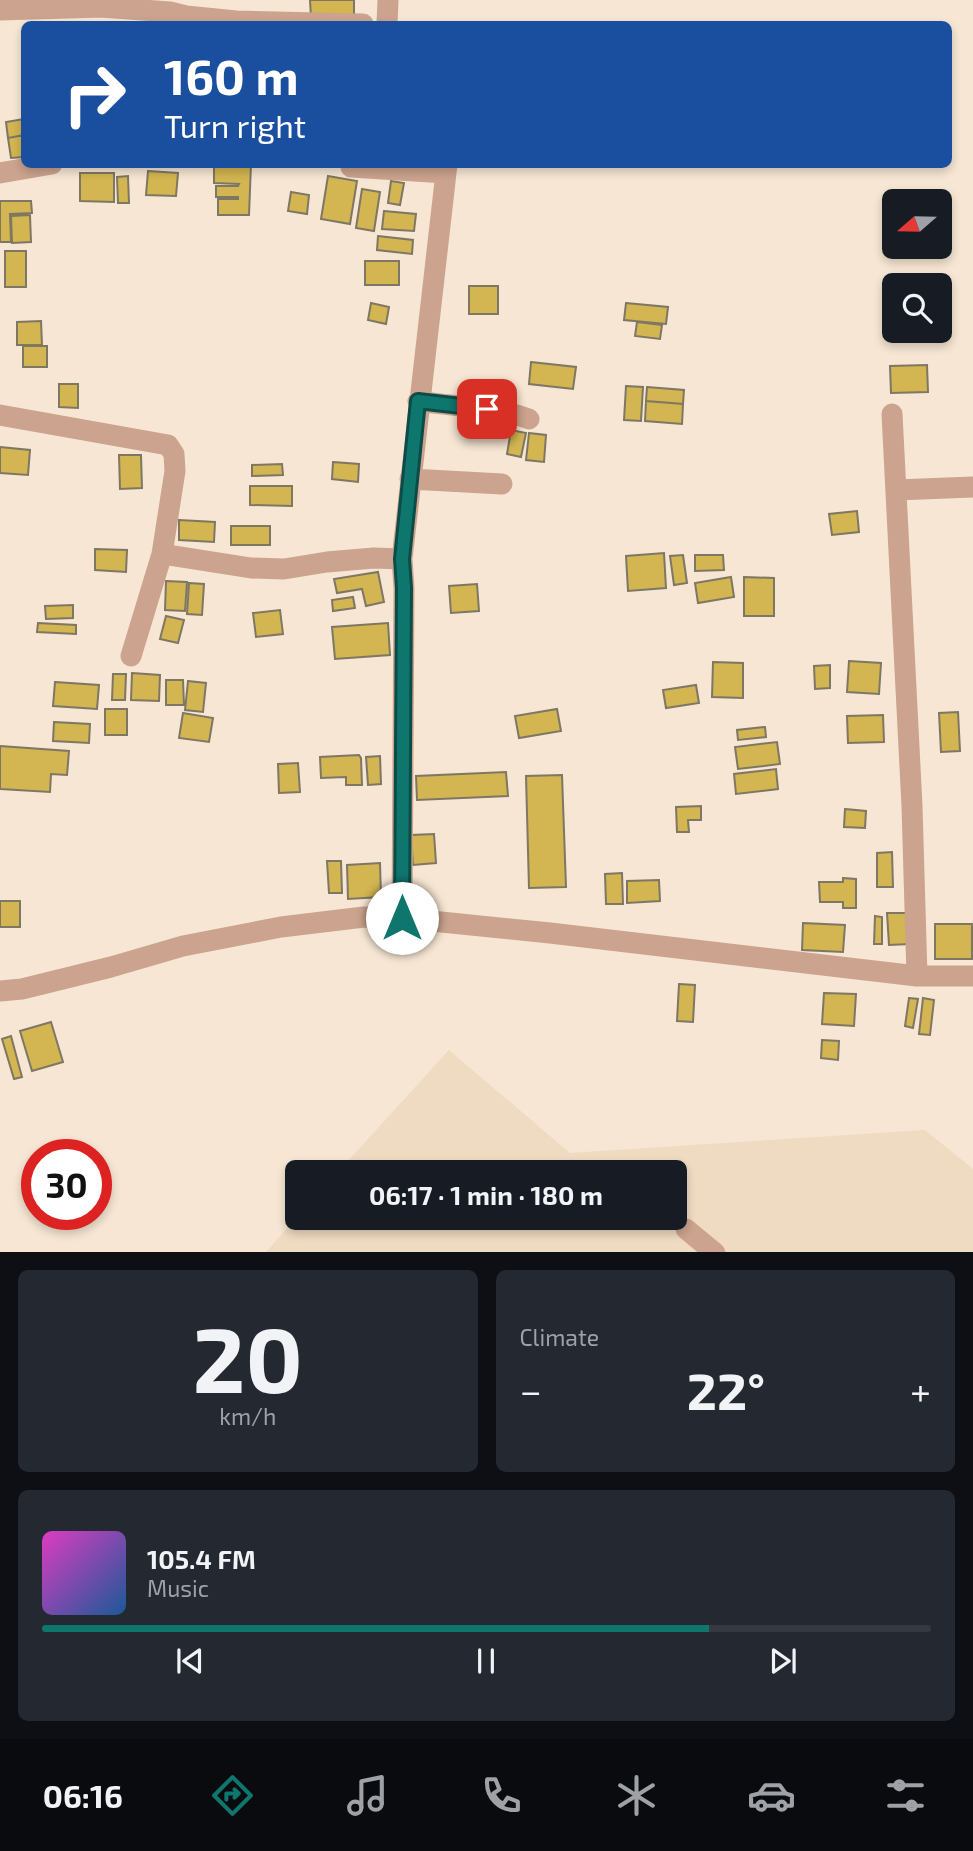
<!DOCTYPE html>
<meta charset="utf-8">
<style>
:root{--surface:#171b24;--page:#242831;--text:#f1f3f6;--muted:#9ea1a6;--line:#363941;--accent:#0f766e}
body{margin:0;font-family:"Exo 2",sans-serif;background:var(--page);color:var(--text);height:100vh;display:flex;flex-direction:column;font-size:26px;white-space:nowrap}
*{box-sizing:border-box;margin:0}
p{font-size:23px;color:var(--muted)}
.icon{flex:none;width:38px;height:38px;fill:none;stroke:currentColor;stroke-width:2;stroke-linecap:round;stroke-linejoin:round}
.map{position:relative;height:1252px;overflow:hidden}
.side{display:flex;flex-direction:column;gap:18px;padding:18px;background:#0d0f14;flex:1}
.side>*{flex:none}
.guide{position:absolute;left:21px;top:21px;width:931px;height:147px;border-radius:10px;box-shadow:0 4px 10px #0003;background:#1a4fa0;color:#fff;overflow:hidden}
.needle{width:46px;rotate:250deg}
.buttons{position:absolute;left:882px;top:189px;display:grid;gap:14px}
.buttons a{display:grid;place-items:center;width:70px;height:70px;border-radius:10px;background:var(--surface);box-shadow:0 4px 10px #0003;font-size:35px}
.speed{position:absolute;left:21px;top:1139px;display:flex;gap:14px;font-size:35px;font-weight:700;text-align:center}
.speed>*{display:grid;place-content:center;width:91px;height:91px;border-radius:50%;background:var(--surface);box-shadow:0 4px 10px #0003;line-height:1}
.speed .limit{border:10px solid #d22;background:#fff;color:#111}
.pin{position:absolute;display:grid;place-items:center;width:60px;height:60px;color:#fff;margin:-30px;border-radius:14px;box-shadow:0 4px 10px #0006}
.me{position:absolute;width:77px;margin:-38px;rotate:0deg;stroke-linejoin:round;filter:drop-shadow(0 0 5px #0008)}
.turn{display:flex;align-items:center;gap:24px;height:147px;padding:0 28px;font-size:32px}
.turn .icon{width:91px;height:91px;stroke-width:2.5}
.turn b{display:block;font-size:49px;line-height:60px}
.big{font-size:52px;font-weight:700;line-height:1.1}
.side .tile{flex:1;display:flex;flex-direction:column;justify-content:center;gap:10px;min-width:0;padding:0 24px;border-radius:10px;background:var(--page)}
.side .dial{align-items:center;gap:0}
.dial b{font-size:91px;line-height:1}
.song{display:flex;align-items:center;gap:21px}
.cover{width:84px;height:84px;border-radius:10px;background:linear-gradient(135deg,hsl(310 70% 55%),hsl(210 70% 35%))}
.played{height:7px;border-radius:4px;background:linear-gradient(90deg,var(--accent) 75%,var(--line) 75%)}
.keys{display:flex;justify-content:space-around;direction:ltr}
.heat{display:flex;justify-content:space-between;align-items:center;font-size:38px;direction:ltr}
.side .tiles{flex:1;display:grid;gap:18px;grid-template-columns:1fr 1fr}
.tile:last-child{grid-column:span 2}
.trip{position:absolute;left:285px;top:1160px;width:402px;height:70px;border-radius:10px;background:var(--surface);box-shadow:0 4px 10px #0003;font-weight:700;line-height:70px;text-align:center}
.menu{display:flex;height:112px;justify-content:space-around;align-items:center;background:#090b0e;color:var(--muted)}
.menu .icon{width:49px;height:49px}
.menu .current{color:var(--accent)}
.menu b{font-size:32px;color:var(--text)}
.map>svg:first-child{display:block}
.built{fill:#efdac2}
.building{fill:#d3b551;stroke:#7e7764;stroke-width:2}
.lines{fill:none;stroke-linecap:round;stroke-linejoin:round}
.minor{stroke:#cba38e;stroke-width:21}
.route-casing{stroke:#0a4d48;stroke-width:18}
.route{stroke:#0f766e;stroke-width:12}
</style>
<div class="map">
<svg width="973" height="1253" viewBox="0 0 973 1253">
<rect width="100%" height="100%" fill="#f6e6d3"/>
<path class="built" d="M449 1050 570 1153 925 1130 973 1169V1252L265 1253 297 1217 676 1218V1172H338Z"/>
<path class="building" d="M310 0H354V17L311 18Z
M24 119V135L8 138 6 122Z
M24 135V157L11 158 8 138Z
M214 164H251L249 215H218V199H238V197H216V186H238L239 184 214 183Z
M148 171 178 173 176 196 146 195Z
M80 173H114V202L80 201Z
M128 176 129 203H118L117 177Z
M328 176 357 181 350 224 321 219Z
M391 181 404 183 400 205 388 203Z
M362 189 380 192 374 231 356 228Z
M291 192 309 195 307 214 288 211Z
M0 201H31L32 213 10 214 11 242H0Z
M384 211 416 214 414 231 382 229Z
M30 215 31 242 12 243 11 216Z
M378 236 413 240 412 254 377 250Z
M5 251H26V287H5Z
M365 261H399V285H365Z
M469 286H498V314H469Z
M371 303 389 307 386 324 368 320Z
M626 303 668 307 666 324 624 320Z
M41 321 42 345H17V322Z
M637 322 662 325 660 339 635 336Z
M23 346H47V367H23Z
M531 362 576 367 573 389 529 384Z
M927 365 928 392 891 393 890 366Z
M59 384H78V408L59 407Z
M626 386 643 387 641 421 624 420Z
M647 387 684 390 683 404 646 401Z
M646 401 683 404 682 424 645 421Z
M511 430 526 433 521 457 507 454Z
M529 433 546 435 544 462 526 460Z
M0 447 30 450 28 475 0 473Z
M119 455H141L142 488 120 489Z
M333 462 359 464 358 482 332 479Z
M282 464 283 475 252 476V465Z
M250 486H292V506L250 505Z
M857 511 859 532 832 535 829 514Z
M179 520 215 522 214 542 179 540Z
M231 526H270V545H231Z
M95 549 127 550 126 572 95 570Z
M664 553 666 588 628 591 626 556Z
M683 555 687 583 674 585 670 556Z
M695 555H723L724 570 695 571Z
M378 572 384 602 366 606 362 589 337 593 334 579Z
M731 577 734 597 698 603 695 583Z
M744 577 774 578V616H744Z
M166 581 187 582 185 611 165 610Z
M189 583 204 584 202 615 187 614Z
M477 584 479 611 451 613 449 586Z
M353 597 355 608 333 611 332 600Z
M73 605V618L46 619 45 606Z
M280 610 283 634 256 637 253 613Z
M166 616 184 620 178 643 160 639Z
M38 623 76 625V634L37 632Z
M388 623 390 655 335 659 332 627Z
M849 661 881 663 879 694 847 692Z
M713 662 743 663V698L712 697Z
M830 665V688L815 689 814 666Z
M132 673 160 675 159 701 131 700Z
M113 674H126L125 700H112Z
M166 680H183L184 705H166Z
M188 681 206 683 203 712 185 710Z
M55 682 99 685 97 709 53 706Z
M696 685 699 703 666 708 663 690Z
M105 709H127V735H105Z
M557 709 561 731 519 738 515 716Z
M958 712 960 751 941 752 939 713Z
M183 713 213 718 209 742 179 738Z
M883 715 884 742 848 743 847 716Z
M54 722 90 724 89 743 53 741Z
M765 727 766 737 738 740 737 730Z
M777 742 780 764 738 769 735 747Z
M0 746 69 751 67 775 51 774 50 792 0 789Z
M359 755 361 758 362 785H346V777L321 778 320 757Z
M380 756 381 784 368 785 366 757Z
M298 763 300 792 279 793 278 764Z
M776 769 778 789 736 794 734 774Z
M506 772 508 796 417 800 416 776Z
M562 775 566 887 529 888 526 776Z
M701 806V820H688L689 832H677L676 807Z
M845 809 866 811 865 828 844 827Z
M434 834 436 863 413 865 411 835Z
M892 852 893 887H877V853Z
M327 861H341L342 893H329Z
M380 863 381 897 348 899 347 865Z
M622 873 623 904H606L605 874Z
M843 878 856 879V908H843V902H820L819 882H843Z
M659 880 660 901 627 903V881Z
M0 901H20V927H0Z
M887 913H909L910 944 889 945Z
M875 916 882 917V944H874Z
M803 923 845 925 843 952 802 950Z
M935 924H972V959H935Z
M679 984 695 985 693 1022 677 1021Z
M824 993 856 994 854 1026 822 1024Z
M909 998 918 999 913 1028 905 1026Z
M923 998 934 1000 930 1035 919 1034Z
M51 1022 63 1062 32 1071 20 1031Z
M11 1036 22 1077 14 1079 2 1039Z
M822 1040 839 1041 838 1060 821 1058Z"/>
<g class="lines">
<path class="minor" d="M0 10 101 7 170 12 186 16 236 21 363 24
M387 24 388 0
M351 167 446 173
M0 173 52 164
M418 401C455 407 494 406 529 419
M892 414 912 806 917 976
M0 415 168 445 174 454 175 471 162 554 251 568 284 569 327 562 374 558 402 559
M410 479 502 484
M896 490 973 487
M131 656 162 554
M402 918 404 588 402 559 447 164
M0 991 22 989 111 967 183 946 281 927 364 917 402 918 550 933 917 976H973
M686 1229 715 1253"/>
</g>
<g class="lines">
<defs>
<path id="route" d="M402 918 404 588 402 559 418 401 487 409"/>
</defs>
<use href="#route" class="route-casing"/>
<use href="#route" class="route"/>
</g>
</svg>
<div class="buttons">
<a><svg class="needle" viewBox="-14 -14 28 28"><path d="M0-13l5 13h-10z" fill="#e53935"/><path d="M0 13l5-13h-10z" fill="#9ea1a6"/></svg></a>
<a><svg class="icon" aria-label="search" viewBox="0 0 24 24"><circle cx="10" cy="10" r="6"/><path d="M15 15l6 6"/></svg></a>
</div>
<div class="speed"><div class="limit">30</div></div>
<div class="pin" style="left:487px;top:409px;background:#d93025"><svg class="icon" aria-label="arrive" viewBox="0 0 24 24"><path d="M6 21V4h12l-3 4 3 4H6"/></svg></div>
<svg class="me" style="left:402px;top:918px" viewBox="-20 -20 40 40"><circle r="19" fill="#fff"/><path d="M0-13L10 11 0 6-10 11z" fill="#0f766e"/></svg>
<div class="trip">06:17 · 1 min · 180 m</div>
<div class="guide">
<div class="turn"><svg class="icon" aria-label="right" viewBox="0 0 24 24"><path d="M7 20v-9h11M14 6l5 5-5 5"/></svg><div><b>160 m</b>Turn right</div></div>
</div>
</div>
<section class="side">
<div class="tiles">
<div class="tile dial"><b>20</b><p>km/h</p></div>
<div class="tile"><p>Climate</p>
<div class="heat"><a>−</a><b class="big">22°</b><a>+</a></div>
</div>
<div class="tile">
<div class="song"><i class="cover"></i><div><b>105.4 FM</b><p>Music</p></div></div>
<div class="played"></div>
<div class="keys"><svg class="icon" aria-label="previous" viewBox="0 0 24 24"><path d="M18 5L8 12l10 7zM5 5v14"/></svg><svg class="icon" aria-label="pause" viewBox="0 0 24 24"><path d="M8 5v14M16 5v14"/></svg><svg class="icon" aria-label="next" viewBox="0 0 24 24"><path d="M6 5l10 7-10 7zM19 5v14"/></svg></div>
</div>
</div>
</section>
<nav class="menu">
<b>06:16</b>
<svg class="icon current" aria-label="directions" viewBox="0 0 24 24"><path d="M12 3l9 9-9 9-9-9zM9 14v-3h6M13 9l2 2-2 2"/></svg>
<svg class="icon" aria-label="music" viewBox="0 0 24 24"><path d="M9 18V5l10-2v13"/><circle cx="6" cy="18" r="3"/><circle cx="16" cy="16" r="3"/></svg>
<svg class="icon" aria-label="phone" viewBox="0 0 24 24"><path d="M5 4h4l2 5-3 2q2 4 5 5l2-3 5 2v4C11 20 4 13 5 4z"/></svg>
<svg class="icon" aria-label="climate" viewBox="0 0 24 24"><path d="M12 3v18M4 7l16 10M4 17L20 7"/></svg>
<svg class="icon" aria-label="car" viewBox="0 0 24 24"><path d="M5 17H2v-5l4-1 3-4h7l3 4 3 1v5h-3M9 17h6M6 11h13"/><circle cx="7" cy="17" r="2"/><circle cx="17" cy="17" r="2"/></svg>
<svg class="icon" aria-label="filters" viewBox="0 0 24 24"><path d="M4 7h16M4 17h16"/><circle cx="9" cy="7" r="2"/><circle cx="15" cy="17" r="2"/></svg>
</nav>
